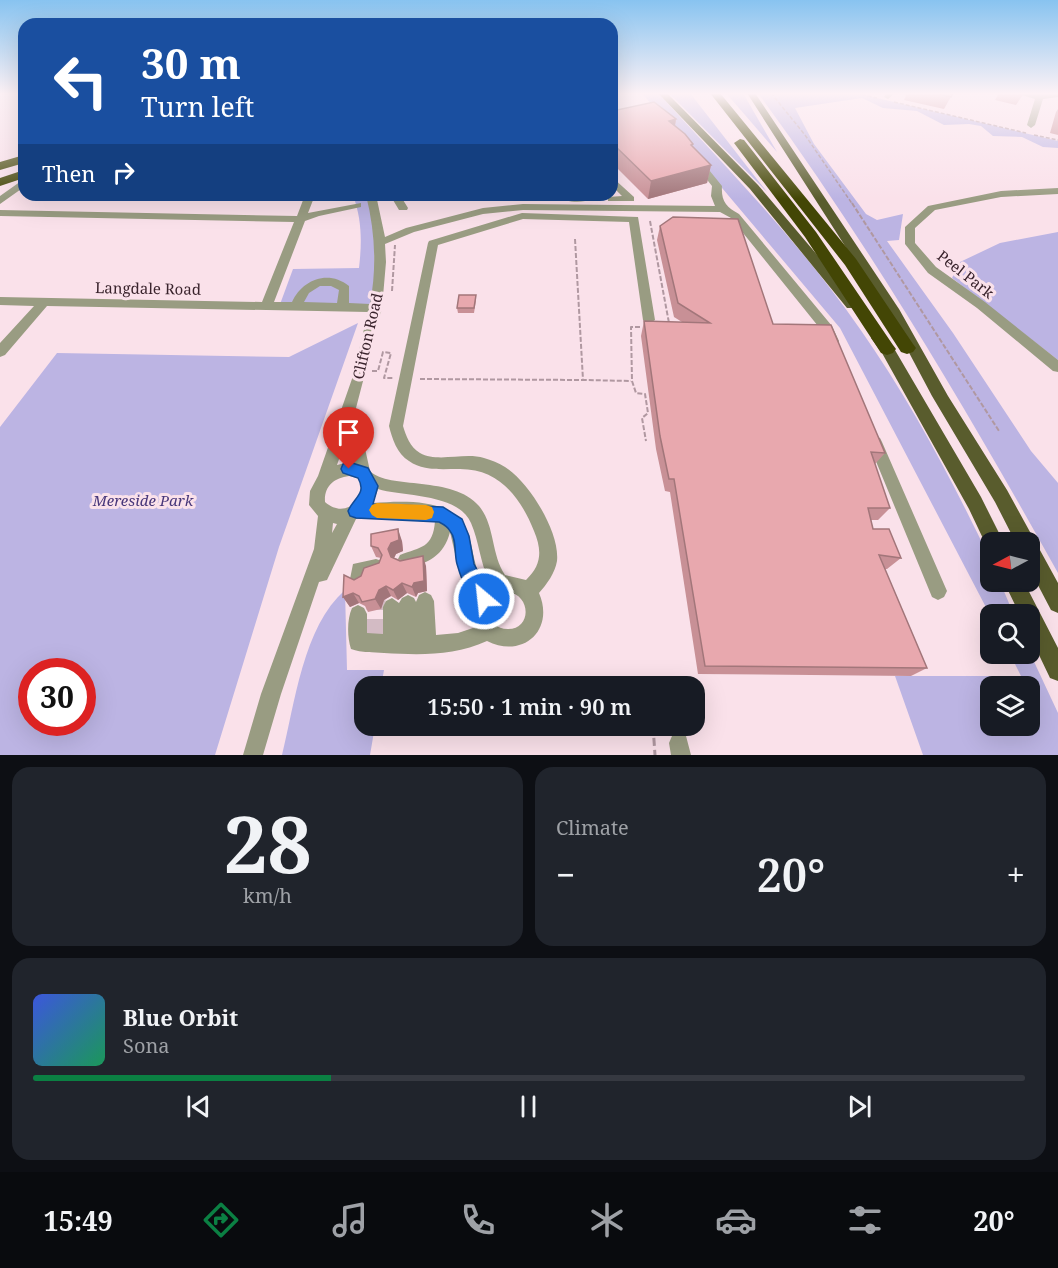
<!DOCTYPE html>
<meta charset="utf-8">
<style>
:root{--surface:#171b24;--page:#20242c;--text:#f1f3f6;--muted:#9ea1a6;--line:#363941;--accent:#0b8043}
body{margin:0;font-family:"Noto Serif",serif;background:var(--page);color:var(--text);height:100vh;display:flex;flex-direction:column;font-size:22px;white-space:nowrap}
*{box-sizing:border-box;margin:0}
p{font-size:20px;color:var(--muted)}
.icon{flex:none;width:33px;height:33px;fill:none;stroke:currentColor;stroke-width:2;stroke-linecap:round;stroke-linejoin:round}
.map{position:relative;height:755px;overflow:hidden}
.sheet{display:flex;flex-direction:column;gap:12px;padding:12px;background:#0d0f14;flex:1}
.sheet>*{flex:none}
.banner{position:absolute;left:18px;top:18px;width:600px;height:183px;border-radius:18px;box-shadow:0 6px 24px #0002;background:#1a4fa0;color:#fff;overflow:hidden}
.needle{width:39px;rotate:263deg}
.fabs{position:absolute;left:980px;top:532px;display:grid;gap:12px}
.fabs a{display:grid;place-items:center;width:60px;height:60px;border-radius:12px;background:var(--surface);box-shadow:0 6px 24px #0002;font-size:30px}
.speed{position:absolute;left:18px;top:658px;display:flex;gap:12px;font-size:30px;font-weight:700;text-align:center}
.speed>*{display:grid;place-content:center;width:78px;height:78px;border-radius:50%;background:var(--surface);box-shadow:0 6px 24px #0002;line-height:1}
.speed .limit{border:9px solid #d22;background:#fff;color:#111}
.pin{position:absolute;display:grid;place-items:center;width:51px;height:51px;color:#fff;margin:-62px -26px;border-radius:50% 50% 50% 0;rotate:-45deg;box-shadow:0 0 6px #0007}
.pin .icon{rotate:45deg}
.me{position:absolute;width:66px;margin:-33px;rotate:332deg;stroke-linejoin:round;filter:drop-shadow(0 0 4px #0008)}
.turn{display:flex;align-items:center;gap:21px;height:126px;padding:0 24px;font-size:27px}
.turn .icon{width:78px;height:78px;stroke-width:2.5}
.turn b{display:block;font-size:42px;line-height:51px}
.then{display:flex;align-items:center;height:57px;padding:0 24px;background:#0003;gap:12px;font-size:22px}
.big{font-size:45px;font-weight:600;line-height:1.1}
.sheet .card{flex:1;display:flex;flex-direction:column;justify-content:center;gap:9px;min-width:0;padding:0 21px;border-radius:18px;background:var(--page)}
.sheet .dial{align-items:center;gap:0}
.dial b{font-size:78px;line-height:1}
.song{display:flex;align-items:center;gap:18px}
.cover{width:72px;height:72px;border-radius:9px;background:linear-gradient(135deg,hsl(230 70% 55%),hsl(150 70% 35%))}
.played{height:6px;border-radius:3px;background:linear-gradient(90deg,var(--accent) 30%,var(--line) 30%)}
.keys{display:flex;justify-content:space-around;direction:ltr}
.heat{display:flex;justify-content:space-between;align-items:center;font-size:33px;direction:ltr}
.sheet .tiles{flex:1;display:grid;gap:12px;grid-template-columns:1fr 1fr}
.card:last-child{grid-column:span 2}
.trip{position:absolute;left:354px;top:676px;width:351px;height:60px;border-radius:18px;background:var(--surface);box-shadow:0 6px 24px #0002;font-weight:600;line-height:60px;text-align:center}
.tab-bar{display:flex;height:96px;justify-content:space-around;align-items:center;background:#090b0e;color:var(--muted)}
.tab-bar .icon{width:42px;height:42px}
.tab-bar .active{color:var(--accent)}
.tab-bar b{font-size:27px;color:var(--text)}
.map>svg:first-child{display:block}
.green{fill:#bcb4e3;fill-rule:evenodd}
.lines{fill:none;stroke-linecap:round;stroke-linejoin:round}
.minor-tunnel{stroke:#d3bbc4;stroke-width:19;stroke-dasharray:19 9;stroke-linecap:butt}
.path-far2{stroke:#b098a1;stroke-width:1.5;stroke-dasharray:4 2;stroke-linecap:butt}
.path-far1{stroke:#b098a1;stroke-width:2;stroke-dasharray:5 2;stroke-linecap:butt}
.path{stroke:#b098a1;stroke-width:3;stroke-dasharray:8 4;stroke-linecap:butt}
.minor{fill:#999c82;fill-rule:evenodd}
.major{fill:#595c2d;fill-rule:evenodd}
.highway{fill:#434605;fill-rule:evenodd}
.wall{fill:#c89096}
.shaded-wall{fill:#a2767a}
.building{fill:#e8a8ae;stroke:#a2767a;stroke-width:1.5}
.route{fill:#1a73e8;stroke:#114b97;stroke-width:1.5}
.slow{fill:#f59e0b}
.labels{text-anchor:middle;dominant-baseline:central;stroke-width:6;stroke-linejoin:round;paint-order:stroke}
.street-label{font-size:15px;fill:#39232c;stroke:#fae1ea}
.park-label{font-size:15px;font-style:italic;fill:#48377a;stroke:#fae1ea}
</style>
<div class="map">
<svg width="1058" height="755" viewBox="0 0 1058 755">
<rect width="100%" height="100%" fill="#fae1ea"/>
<path class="green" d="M642 93H658C728 169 801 244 860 329 910 400 952 480 990 559V582H1000L1014 615H990L840 328Z
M669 93H690L767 192Z
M726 93H743L777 152Z
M758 93H856L1058 141V148L1043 147 1022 137 993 136 981 126 969 124 944 125 917 111 883 108 862 98 795 108 814 144 866 214 877 220 903 214 899 240 887 241 953 333 1031 451 1058 483V573C966 408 870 246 758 93Z
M353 195H371L373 199 376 308 279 307 293 269 359 268C362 242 362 220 353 195Z
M1058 232V360L952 278 960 262 1000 243Z
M358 323 279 547 215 755H0V427L57 353 289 357ZM32 672H82V723H32Z
M345 590 347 670H384L381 687H364V726H375L370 755H282C295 703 303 627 345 590Z
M1029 651 1058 713V755H923L895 676H1021L1010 654H1029ZM990 687H1029V726H990Z"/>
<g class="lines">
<path class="minor-tunnel" d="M376 591V643"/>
<path class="path-far2" d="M771 93 805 135 853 205
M856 93 877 98
M894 102 1026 133
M1034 135 1058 140"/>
<path class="path-far1" d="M852 203 999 431
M650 221 669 323
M575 239 583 380 631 381
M392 291 395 245
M640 327H631L632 381 636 393 645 394 648 413 642 418 646 441
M372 371H378L383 352 391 353 384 378H393
M420 379 583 380"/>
<path class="path" d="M653 726 655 755"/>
<path class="minor" d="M887 93H895L888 99 884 97Z
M1015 93H1058V97L1043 99 1035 125 1031 128 1027 125 1035 99Z
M698 159 701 160 722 186C721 201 726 207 739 214L832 326 839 341 838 344H828L822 331 731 218 720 212 523 210 483 214 414 232 385 244 386 262 382 308 356 408 370 471C389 490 453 475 479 506 495 525 491 554 505 575L526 580C542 565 542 550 534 531 520 496 498 468 458 469 441 469 423 471 409 461 397 454 392 438 389 426L428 243 429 241 522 213 638 217 655 320 649 324 643 320 629 222 523 219 438 245 403 426C406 436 410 447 420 453 438 463 464 452 484 458 491 460 499 463 505 467 529 482 560 532 557 561 555 573 547 584 539 593 555 630 523 659 487 641 454 656 420 655 384 653 373 652 362 653 351 649 347 637 347 619 352 608L358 605 364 608 367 614V633L383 634V607L386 601 392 598 399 603 402 598 408 595 414 598 416 602 419 595 425 592 431 595 434 601 436 635 458 633 476 627 472 614 474 600 459 571 450 532C444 556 428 563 406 569L400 567 397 561 400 555C421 547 433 548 435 521L398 517 356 519 327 580 319 582 281 694 263 755H243L261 694 314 549 318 516 309 505 310 491 318 476 353 376 368 312 47 306 5 355 0 357V343L34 306 0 305V297L262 302 294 222 0 216V210L297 216 305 195H315L308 213 361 203V207L319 216 305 221 274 302H292C302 280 328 269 349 286V303L370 304C377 267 375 231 366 195H376L385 237 406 228 483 208 523 204 715 206 711 196 712 186 693 162ZM320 286H331L339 290 337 303 304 302 309 293ZM348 433 354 464 349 462 337 465ZM349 476C352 477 356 477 359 479 371 489 349 523 325 502 324 486 334 478 349 476ZM378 489C404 497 458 493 471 523 479 541 480 562 489 581L484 584C474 568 474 553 469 536 458 497 405 501 373 503ZM333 523 337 524 332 533ZM508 592C531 595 532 629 508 629 484 629 485 595 508 592Z
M612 177 634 197V201H608V197L622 196 612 186Z
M24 179V187L0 204V196Z
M1058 188V194L1001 197 935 210 915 228V243L936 267 985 302 1058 360V372L1053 371 977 308 928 273 905 244V227L928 206 1001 191Z
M390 195H400L408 208 407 210H399Z
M558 195H587L592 198C583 204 565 203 558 195Z
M875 436 880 438 882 442 947 591 944 597 938 600 932 597 868 442 870 438Z
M376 559 382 561 385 567 382 573 368 577 365 585 359 588 353 585 350 579 353 564Z
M679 733 686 736 691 755H671L669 743 672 736Z"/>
<path class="major" d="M658 93H667L758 185 857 302 859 305 857 308H847L750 189Z
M747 93H755L899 309 948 396 1007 490 1058 583V613L1051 610 1029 568V543H1016L995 502 932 396 888 313Z
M878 333 883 334 892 345 981 497 1004 543H990L988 549 969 509 882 353 871 338Z
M1004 582H1024L1058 648V681L1050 678 1029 634V615H1020Z"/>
<path class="highway" d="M710 93H720L856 259 913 344 916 348 913 352 907 354 901 352 845 265Z
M740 139 744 140 816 232 893 345 896 349 893 353 887 355 881 353 805 237 734 143Z
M24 155V163L0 170V162Z
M24 170V178L0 186V178Z"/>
</g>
<path class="wall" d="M907 93H953L944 109 904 100Z
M999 93H1024L1016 105 995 100Z
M1058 109V135L1050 133 1056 112Z
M612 111 676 119 675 126 693 146 711 165 707 183 648 199 612 163Z
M660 226 773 324 885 453 875 464 890 508 878 520H871L873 529 901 558 887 569H885L927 668 911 676 698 674 670 492 665 491 656 449 641 336 644 321 682 322 674 317 657 240Z
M476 300 474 313H458L457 308Z
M402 541 403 551 396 554 394 558 426 566 427 591 418 593 416 597 407 593 398 600 391 596 384 600 381 609 368 612 365 606 359 603 350 607 343 597 354 580 379 563 381 558 376 557 371 546Z"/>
<path class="shaded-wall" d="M676 119 673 137 669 121Z
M711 165 707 183 648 199 651 181Z
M398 529 402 541 403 551 396 554 393 560 388 549Z
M423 556 426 566 427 591 418 593 416 597 412 587Z
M402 583 407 593 398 600 393 590Z
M386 586 391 596 384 600 381 609 375 599 379 590Z
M353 593 359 603 350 607 343 597Z"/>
<path class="building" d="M935 93H953L951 97Z
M654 102 676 119 669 121 685 134 693 144 691 145 711 165 651 181 612 143V111Z
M673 217 738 219 773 324 831 325 885 453 871 452 890 508H868L873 529H889L901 558 879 555 927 668 705 666 674 479H669L660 436 644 321 710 323 678 303 660 226Z
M459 295H476L474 308H457Z
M398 529 399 540 391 543 388 549 391 557 400 561 423 556 424 581 414 583 412 587 402 583 393 590 386 586 379 590 375 599 362 602 359 596 353 593 343 597 344 575 354 580 361 576 364 568 379 563 382 555 378 548 371 546V534Z"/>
<linearGradient id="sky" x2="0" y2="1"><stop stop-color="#88c3f0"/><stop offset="0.47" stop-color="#fdf2f6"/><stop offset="1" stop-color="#fdf2f6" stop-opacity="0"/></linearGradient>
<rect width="1058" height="199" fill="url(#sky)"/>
<path class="route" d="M349 462 368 468 378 486 373 504 443 507 462 519 469 536 474 564 493 599 490 605 484 608C469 602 461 578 457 564 454 554 457 539 450 531 448 527 443 524 439 522L356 518 350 516 348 511C354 497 367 494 358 478L343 473 341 469 343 464Z"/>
<path class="slow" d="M377 503 426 505 432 507 434 512 432 518 426 520 377 518 372 515 369 510 372 505Z"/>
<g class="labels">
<g class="street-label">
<text transform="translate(966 274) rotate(38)">Peel Park</text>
<text transform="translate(148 288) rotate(1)">Langdale Road</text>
<text transform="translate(367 336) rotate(-77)">Clifton Road</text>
</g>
<g class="park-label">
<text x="143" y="500">Mereside Park</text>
</g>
</g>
</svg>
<div class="fabs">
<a><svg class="needle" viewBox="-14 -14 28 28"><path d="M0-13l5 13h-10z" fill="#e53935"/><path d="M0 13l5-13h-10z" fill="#9ea1a6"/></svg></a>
<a><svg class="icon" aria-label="search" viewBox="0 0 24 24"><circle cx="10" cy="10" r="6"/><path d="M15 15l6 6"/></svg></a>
<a><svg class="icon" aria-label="layers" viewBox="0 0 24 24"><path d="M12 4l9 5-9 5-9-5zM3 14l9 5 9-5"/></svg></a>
</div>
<div class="speed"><div class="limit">30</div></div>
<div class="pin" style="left:349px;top:469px;background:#d93025"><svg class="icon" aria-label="arrive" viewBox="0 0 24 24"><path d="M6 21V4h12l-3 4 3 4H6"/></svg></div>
<svg class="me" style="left:484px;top:599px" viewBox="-20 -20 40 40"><circle r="17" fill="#1a73e8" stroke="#fff" stroke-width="3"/><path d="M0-11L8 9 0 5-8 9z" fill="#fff"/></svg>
<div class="trip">15:50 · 1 min · 90 m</div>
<div class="banner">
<div class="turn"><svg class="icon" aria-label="left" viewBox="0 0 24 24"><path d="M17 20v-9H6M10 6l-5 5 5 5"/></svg><div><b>30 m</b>Turn left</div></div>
<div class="then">Then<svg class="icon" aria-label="right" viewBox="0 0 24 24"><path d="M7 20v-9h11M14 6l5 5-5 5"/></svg></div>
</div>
</div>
<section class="sheet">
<div class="tiles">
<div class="card dial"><b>28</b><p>km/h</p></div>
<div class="card"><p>Climate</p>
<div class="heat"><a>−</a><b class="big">20°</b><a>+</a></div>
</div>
<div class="card">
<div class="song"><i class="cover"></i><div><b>Blue Orbit</b><p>Sona</p></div></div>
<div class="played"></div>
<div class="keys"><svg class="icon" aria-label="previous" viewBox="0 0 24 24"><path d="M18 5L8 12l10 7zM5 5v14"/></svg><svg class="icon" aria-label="pause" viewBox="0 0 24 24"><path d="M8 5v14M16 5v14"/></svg><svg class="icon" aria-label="next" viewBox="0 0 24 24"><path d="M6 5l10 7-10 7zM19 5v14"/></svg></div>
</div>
</div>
</section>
<nav class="tab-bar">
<b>15:49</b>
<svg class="icon active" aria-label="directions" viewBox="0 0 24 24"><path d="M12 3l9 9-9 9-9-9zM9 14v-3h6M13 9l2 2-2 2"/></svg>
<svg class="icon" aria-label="music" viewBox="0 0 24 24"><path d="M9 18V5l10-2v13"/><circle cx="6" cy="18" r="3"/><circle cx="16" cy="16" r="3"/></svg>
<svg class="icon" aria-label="phone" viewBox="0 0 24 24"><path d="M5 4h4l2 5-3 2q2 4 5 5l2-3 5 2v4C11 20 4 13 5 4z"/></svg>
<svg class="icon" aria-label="climate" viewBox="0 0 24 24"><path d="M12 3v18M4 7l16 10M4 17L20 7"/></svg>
<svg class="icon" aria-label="car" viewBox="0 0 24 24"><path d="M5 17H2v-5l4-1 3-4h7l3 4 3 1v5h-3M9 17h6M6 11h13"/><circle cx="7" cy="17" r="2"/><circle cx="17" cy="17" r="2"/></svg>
<svg class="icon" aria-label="filters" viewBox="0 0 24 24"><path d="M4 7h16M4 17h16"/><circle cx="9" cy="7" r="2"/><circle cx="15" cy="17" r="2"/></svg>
<b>20°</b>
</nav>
